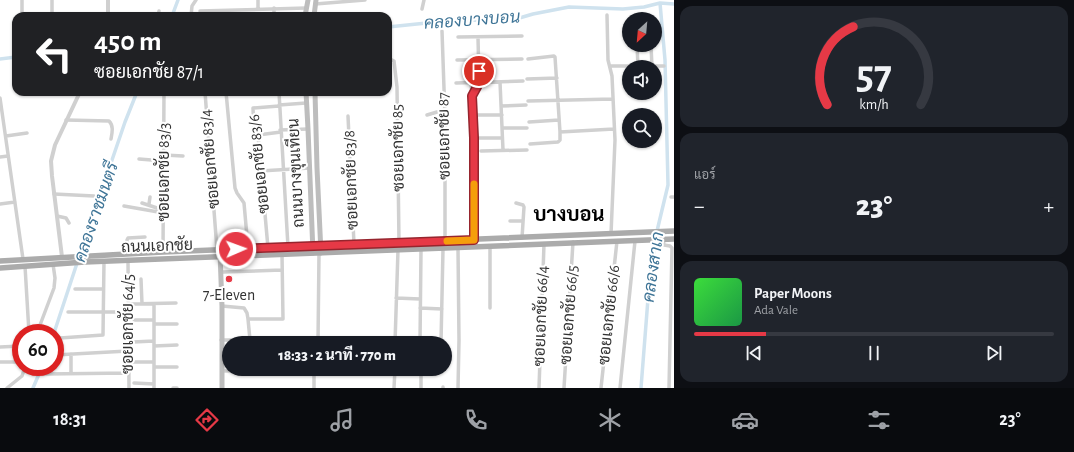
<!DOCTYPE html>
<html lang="th">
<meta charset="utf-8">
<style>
:root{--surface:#171b24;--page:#20242c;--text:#f1f3f6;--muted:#9ea1a6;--line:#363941;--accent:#e63946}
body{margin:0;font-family:"Alegreya Sans",Sarabun,sans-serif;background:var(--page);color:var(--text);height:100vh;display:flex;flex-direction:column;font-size:15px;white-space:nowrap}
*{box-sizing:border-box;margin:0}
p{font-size:13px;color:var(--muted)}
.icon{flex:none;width:22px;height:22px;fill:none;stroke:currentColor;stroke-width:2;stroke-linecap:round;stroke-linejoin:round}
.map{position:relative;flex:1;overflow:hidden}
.panel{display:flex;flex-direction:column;gap:6px;padding:6px;background:#0d0f14;width:400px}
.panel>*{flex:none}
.banner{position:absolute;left:12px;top:12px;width:380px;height:84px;border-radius:12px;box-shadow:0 1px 3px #0004;background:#202124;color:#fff;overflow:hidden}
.needle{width:26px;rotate:206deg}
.tools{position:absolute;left:622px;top:12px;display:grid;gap:8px}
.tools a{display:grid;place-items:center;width:40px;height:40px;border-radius:50%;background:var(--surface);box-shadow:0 1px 3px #0004;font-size:20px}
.speed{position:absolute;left:12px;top:324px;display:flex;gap:8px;font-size:20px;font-weight:700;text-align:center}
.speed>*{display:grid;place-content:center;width:52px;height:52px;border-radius:50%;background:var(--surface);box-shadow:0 1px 3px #0004;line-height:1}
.speed .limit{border:6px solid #d22;background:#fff;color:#111}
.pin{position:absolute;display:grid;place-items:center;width:34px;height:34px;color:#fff;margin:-17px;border:2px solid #fff;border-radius:50%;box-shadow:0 1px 4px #0007}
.me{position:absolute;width:44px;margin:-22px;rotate:88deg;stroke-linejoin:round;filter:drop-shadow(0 0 3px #0008)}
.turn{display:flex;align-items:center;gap:14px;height:84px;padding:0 16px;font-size:18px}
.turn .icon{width:52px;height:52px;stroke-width:2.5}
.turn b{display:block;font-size:28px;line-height:34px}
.big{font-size:30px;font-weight:800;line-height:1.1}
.panel .card{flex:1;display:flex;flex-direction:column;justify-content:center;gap:6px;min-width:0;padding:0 14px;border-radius:12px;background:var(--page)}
.panel .dial{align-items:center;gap:0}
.dial svg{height:104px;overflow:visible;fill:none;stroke:var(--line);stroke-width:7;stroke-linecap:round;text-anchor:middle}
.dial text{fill:var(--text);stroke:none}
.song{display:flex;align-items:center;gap:12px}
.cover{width:48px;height:48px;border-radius:6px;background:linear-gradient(135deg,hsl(120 70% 55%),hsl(140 70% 35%))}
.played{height:4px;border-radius:2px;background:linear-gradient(90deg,var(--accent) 20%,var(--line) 20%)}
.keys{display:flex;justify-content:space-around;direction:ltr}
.heat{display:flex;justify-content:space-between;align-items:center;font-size:22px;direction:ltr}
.trip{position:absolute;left:222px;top:336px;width:230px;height:40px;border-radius:20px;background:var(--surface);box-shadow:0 1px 3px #0004;font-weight:800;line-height:40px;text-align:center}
.tab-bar{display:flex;height:64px;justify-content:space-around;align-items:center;background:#090b0e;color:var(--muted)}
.tab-bar .icon{width:28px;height:28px}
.tab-bar .selected{color:var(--accent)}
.tab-bar b{font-size:18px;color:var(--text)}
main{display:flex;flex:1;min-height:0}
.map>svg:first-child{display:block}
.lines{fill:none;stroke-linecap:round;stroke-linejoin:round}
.canal{stroke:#cfe2ee;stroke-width:3.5}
.minor{stroke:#d0d0d0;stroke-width:3.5}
.tertiary{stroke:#d0d0d0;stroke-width:4}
.secondary{stroke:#bdbdbd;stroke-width:5}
.primary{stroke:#ababab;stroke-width:5.5}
.route-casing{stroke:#96252e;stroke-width:10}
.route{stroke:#e63946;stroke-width:7}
.slow{stroke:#f59e0b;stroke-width:7}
.poi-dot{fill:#e63946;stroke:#fff;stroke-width:1.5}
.labels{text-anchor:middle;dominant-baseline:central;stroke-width:4;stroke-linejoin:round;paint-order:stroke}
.street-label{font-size:16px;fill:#333;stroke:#fff}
.poi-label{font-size:16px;fill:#333;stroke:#fff}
.water-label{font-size:17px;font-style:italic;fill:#3f7597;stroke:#fff}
.district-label{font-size:20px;font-weight:bold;fill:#000;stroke:#fff}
</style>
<main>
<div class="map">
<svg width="674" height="388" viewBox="0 0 674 388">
<rect width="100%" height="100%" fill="#fff"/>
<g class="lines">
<path class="canal" d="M172 16 178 0
M388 27 446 21 516 19 533 14 569 7 623 9 644 7 660 3 674 4
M0 59 16 57
M54 333 84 242 125 122 137 92
M33 388 42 367
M641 388 649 286 657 231 668 185 665 60 660 3"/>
<path class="minor" d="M22 0V16
M52 0V16
M258 0V9
M315 4 365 0
M274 8V16
M422 9 424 0
M200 11 306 8
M607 15 608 60 612 76 615 140 611 234
M158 16 159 11
M191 16 192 6 196 0
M442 31 445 117V241
M458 37 522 36
M637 45 638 67
M651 45 652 67
M388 58 394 61 397 87 399 243
M528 59 554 56 555 57 560 132V140L558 142 530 144
M457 60 522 59
M610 66H664
M527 79 557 78
M471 82 472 95
M500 82 503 150
M456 83 523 81
M205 92 217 250
M226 92 235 188 237 193 244 203 248 248
M279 92 288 247
M164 94 183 93
M0 98 23 259
M528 101 613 99
M279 105 306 103
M501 106 526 105
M427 115 437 112H445
M473 115H502
M348 116 354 244
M66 120 109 121C114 126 112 133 111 139
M529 122 559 120
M502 128H527
M280 130 308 129
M560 132 614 129
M258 135 281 132
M6 136 27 133
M474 138H502
M481 151 527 150
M164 155 183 156
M0 157 8 156
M139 159 164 161
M260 171 310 168
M54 194 94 196
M671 197H674
M142 203 157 208 164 207
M516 203 523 205 524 207 522 238
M0 204 15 202
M149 204 150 197
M124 206 164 213
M57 216 66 218 69 223
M510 221H523
M663 239 664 245 670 246 672 248 669 388
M473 240 474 138 472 96 477 89 479 82 478 37
M490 246V308
M268 248 258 135 254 133 253 108 279 106
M163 252 164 92
M127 253V240L128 238 145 237
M128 260 129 388
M25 266 29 333
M223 272 282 270
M141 279 142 304
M75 289H103
M396 298 420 299
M129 304 176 303
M154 304V388
M222 306 244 308 247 313 248 319
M420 308 442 309
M68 312H129
M134 320H154
M154 324H177
M37 333 54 288 55 278 53 264
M60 338 103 335 104 261
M221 340H250L248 319H283L282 254
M133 342 154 341
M318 343 319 253
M395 343 398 250
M420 343 421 250
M441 343 443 249
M154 346 177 345
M0 347 21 346
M71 354V373
M55 355 128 351
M0 362H21
M133 362H153
M154 367H177
M421 369V388
M222 371 288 370
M45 374 129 373
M134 383 154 384
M7 388 22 376 25 367
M173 388H177
M314 388V369
M394 388 395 369
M443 388V387
M458 388 459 340 458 248
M539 388 544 244
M564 388 573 242
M601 388 617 241
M620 388 635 241"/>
<path class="tertiary" d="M108 16V0
M62 257 52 176 51 161 55 145 80 92"/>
<path class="secondary" d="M305 16 308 0
M314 16 316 0
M306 92 308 129 313 253
M315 92 317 168 321 253
M220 253 222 306V388"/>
<path class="primary" d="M0 261 163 252 674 231
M0 268 85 262 674 239"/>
</g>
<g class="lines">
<defs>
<path id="route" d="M236 249 474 240V138L472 96 478 85 479 71"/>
</defs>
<use href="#route" class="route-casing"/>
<use href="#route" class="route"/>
<path class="slow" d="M447 241 474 240V184"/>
</g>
<circle class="poi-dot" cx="229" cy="279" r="4"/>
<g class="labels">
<g class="street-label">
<text transform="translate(444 136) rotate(-91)">ซอยเอกชัย 87</text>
<text transform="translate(398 148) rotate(-91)">ซอยเอกชัย 85</text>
<text transform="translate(210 159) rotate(-95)">ซอยเอกชัย 83/4</text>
<text transform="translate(259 164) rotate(-96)">ซอยเอกชัย 83/6</text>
<text transform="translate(164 172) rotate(-90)">ซอยเอกชัย 83/3</text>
<text transform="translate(296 173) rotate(-93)">ถนนบางขุนเทียน</text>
<text transform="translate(351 180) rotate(-92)">ซอยเอกชัย 83/8</text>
<text transform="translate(157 246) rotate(-2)">ถนนเอกชัย</text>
<text transform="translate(569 315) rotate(-86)">ซอยเอกชัย 66/5</text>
<text transform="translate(609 315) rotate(-84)">ซอยเอกชัย 66/6</text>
<text transform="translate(541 316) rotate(-88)">ซอยเอกชัย 66/4</text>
<text transform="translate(128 324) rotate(-90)">ซอยเอกชัย 64/5</text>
</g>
<g class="poi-label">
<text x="229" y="295">7-Eleven</text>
</g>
<g class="water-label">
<text transform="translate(472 20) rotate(-4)">คลองบางบอน</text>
<text transform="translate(96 212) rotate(-71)">คลองราชมนตรี</text>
<text transform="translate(653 267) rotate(-82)">คลองสาเก</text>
</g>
<g class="district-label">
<text x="569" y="215">บางบอน</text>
</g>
</g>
</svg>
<div class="tools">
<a><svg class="needle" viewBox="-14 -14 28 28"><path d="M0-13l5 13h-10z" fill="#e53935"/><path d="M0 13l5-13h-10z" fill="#9ea1a6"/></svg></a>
<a><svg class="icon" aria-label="sound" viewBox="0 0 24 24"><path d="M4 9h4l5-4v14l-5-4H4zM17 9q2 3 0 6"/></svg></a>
<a><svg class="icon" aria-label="search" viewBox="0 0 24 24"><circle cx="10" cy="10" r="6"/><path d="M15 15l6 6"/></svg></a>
</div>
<div class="speed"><div class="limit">60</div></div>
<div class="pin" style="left:479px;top:71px;background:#d93025"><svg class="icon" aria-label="arrive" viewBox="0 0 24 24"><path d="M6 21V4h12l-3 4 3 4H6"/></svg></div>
<svg class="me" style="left:236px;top:249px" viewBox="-20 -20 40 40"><circle r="17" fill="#e63946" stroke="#fff" stroke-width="3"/><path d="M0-11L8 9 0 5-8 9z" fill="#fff"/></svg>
<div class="trip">18:33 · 2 นาที · 770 m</div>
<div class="banner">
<div class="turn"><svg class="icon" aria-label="left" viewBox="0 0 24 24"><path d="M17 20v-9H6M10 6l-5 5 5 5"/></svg><div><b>450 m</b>ซอยเอกชัย 87/1</div></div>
</div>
</div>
<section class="panel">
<div class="card dial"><svg viewBox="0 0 100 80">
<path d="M14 69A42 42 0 1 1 86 69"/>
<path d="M14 69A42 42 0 0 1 34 9" stroke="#e63946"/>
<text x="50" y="56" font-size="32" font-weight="700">57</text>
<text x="50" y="72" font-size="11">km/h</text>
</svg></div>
<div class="card"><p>แอร์</p>
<div class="heat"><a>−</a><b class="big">23°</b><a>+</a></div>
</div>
<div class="card">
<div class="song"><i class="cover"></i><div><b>Paper Moons</b><p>Ada Vale</p></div></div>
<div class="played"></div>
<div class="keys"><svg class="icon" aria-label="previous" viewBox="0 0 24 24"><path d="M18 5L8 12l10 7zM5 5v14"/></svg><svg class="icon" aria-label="pause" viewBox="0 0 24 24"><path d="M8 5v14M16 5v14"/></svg><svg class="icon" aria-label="next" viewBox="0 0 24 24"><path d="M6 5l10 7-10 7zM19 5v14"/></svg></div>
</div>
</section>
</main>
<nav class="tab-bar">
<b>18:31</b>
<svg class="icon selected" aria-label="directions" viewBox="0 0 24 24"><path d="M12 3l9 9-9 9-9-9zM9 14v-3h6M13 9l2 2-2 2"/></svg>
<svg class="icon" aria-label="music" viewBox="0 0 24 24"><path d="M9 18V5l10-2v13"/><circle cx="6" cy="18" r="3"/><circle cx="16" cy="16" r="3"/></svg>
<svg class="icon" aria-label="phone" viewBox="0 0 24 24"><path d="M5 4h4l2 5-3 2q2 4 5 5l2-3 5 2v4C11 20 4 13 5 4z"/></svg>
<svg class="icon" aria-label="climate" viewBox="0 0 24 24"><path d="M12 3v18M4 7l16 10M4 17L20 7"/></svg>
<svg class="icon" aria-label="car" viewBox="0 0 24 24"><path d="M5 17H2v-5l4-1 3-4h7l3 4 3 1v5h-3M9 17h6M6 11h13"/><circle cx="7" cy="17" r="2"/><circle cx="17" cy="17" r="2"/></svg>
<svg class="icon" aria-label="filters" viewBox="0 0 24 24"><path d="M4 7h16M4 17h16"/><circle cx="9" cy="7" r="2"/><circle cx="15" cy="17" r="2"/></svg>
<b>23°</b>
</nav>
